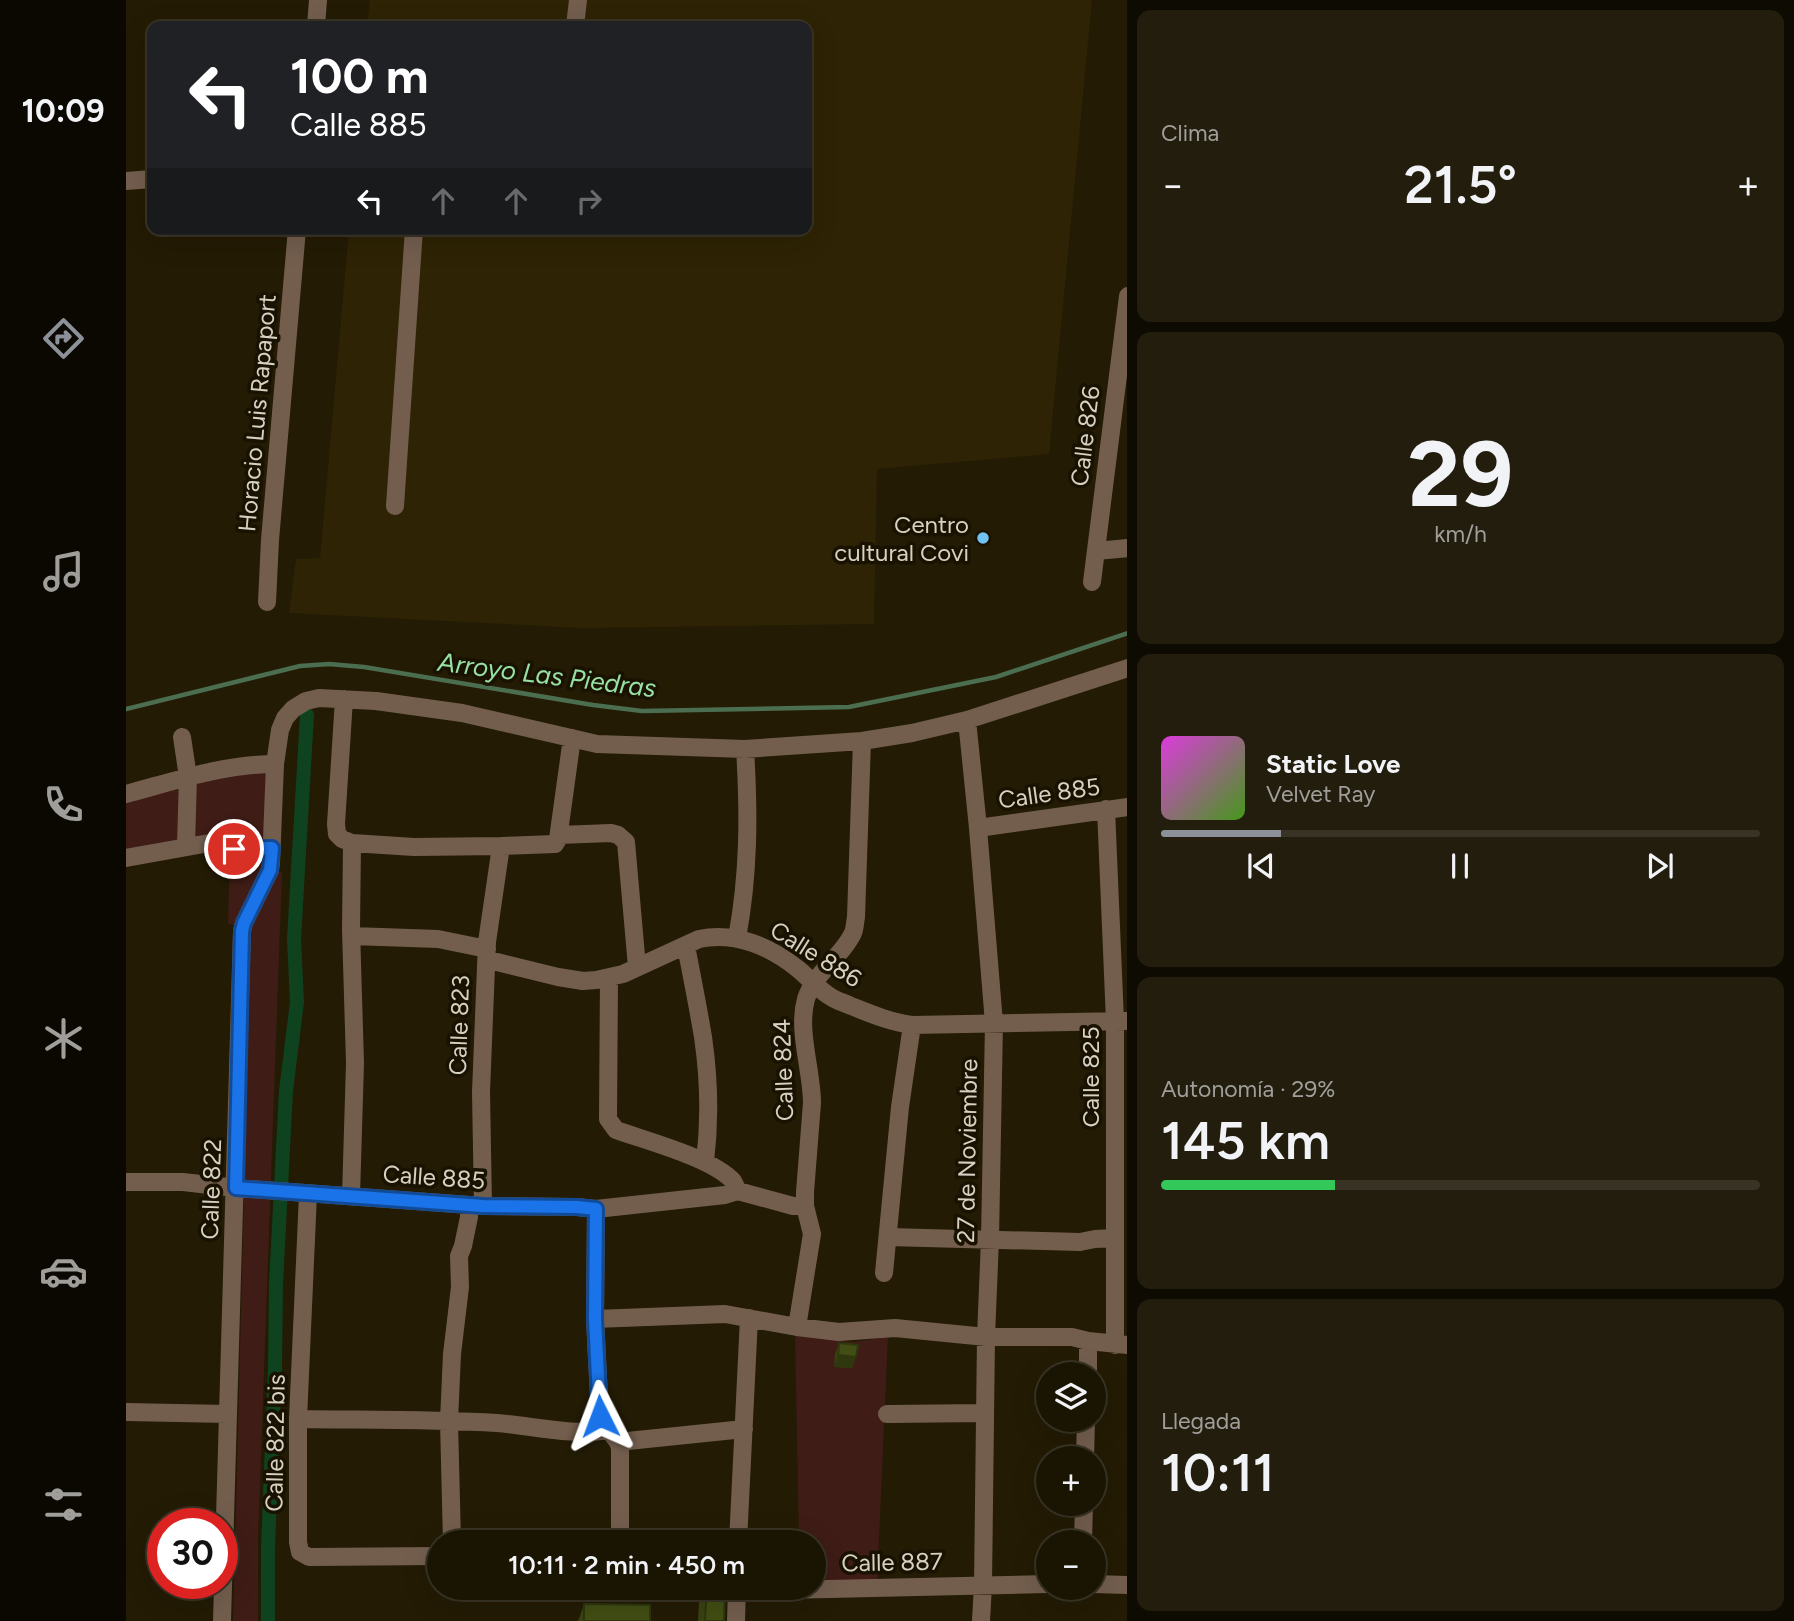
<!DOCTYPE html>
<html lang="es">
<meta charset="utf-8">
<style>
:root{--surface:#1a1403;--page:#231d0d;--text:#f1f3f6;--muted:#9f9e9a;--line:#383325;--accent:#8c9099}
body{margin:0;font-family:Figtree,sans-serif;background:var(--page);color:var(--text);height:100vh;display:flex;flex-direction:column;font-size:26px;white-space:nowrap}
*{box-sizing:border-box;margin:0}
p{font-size:23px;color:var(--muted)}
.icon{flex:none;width:38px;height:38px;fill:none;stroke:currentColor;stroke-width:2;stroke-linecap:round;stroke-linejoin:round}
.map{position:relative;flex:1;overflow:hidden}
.panel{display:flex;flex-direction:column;gap:10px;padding:10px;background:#0e0b02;width:667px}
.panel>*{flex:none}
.banner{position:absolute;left:21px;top:21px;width:665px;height:214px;border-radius:14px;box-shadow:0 7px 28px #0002,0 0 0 2px var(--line);background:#202124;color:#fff;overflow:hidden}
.fabs{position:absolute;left:910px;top:1362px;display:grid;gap:14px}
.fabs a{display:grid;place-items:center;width:70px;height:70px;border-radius:50%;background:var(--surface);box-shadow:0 7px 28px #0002,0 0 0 2px var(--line);font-size:35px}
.speed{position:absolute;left:21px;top:1508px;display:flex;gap:14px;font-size:35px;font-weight:700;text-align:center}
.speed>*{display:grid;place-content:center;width:91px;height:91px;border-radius:50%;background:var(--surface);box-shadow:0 7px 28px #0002,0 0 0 2px var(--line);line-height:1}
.speed .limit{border:10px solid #d22;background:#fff;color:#111}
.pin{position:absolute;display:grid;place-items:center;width:60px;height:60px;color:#fff;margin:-30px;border:4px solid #fff;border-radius:50%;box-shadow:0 2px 7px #0007}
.me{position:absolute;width:77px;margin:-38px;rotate:357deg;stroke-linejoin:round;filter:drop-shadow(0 0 5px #0008)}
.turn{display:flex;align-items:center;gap:24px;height:147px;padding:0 28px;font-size:32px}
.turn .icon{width:91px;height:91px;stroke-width:2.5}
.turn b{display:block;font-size:49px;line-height:60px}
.lanes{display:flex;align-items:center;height:66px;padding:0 28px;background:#0003;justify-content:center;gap:35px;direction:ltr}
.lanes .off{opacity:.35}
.big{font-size:52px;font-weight:600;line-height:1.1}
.panel .card{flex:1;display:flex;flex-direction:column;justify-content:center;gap:10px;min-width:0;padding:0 24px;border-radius:14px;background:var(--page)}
.panel .dial{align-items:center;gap:0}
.dial b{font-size:91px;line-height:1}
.song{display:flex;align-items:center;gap:21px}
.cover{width:84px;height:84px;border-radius:10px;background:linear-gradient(135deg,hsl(300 70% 55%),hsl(100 70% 35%))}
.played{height:7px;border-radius:4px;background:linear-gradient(90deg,var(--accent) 20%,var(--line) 20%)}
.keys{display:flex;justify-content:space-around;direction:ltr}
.heat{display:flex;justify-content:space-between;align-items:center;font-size:38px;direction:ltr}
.charge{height:10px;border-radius:5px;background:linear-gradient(90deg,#34c759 29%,var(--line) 0)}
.trip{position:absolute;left:301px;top:1530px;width:399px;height:70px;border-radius:35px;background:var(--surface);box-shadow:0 7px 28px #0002,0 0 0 2px var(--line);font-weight:600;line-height:70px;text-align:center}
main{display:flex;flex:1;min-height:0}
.dock{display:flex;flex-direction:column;width:126px;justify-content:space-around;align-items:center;background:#0a0801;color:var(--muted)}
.dock .icon{width:49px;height:49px}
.dock .current{color:var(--accent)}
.dock b{font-size:32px;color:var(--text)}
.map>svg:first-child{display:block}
.built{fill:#2e2304}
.green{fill:#3f1c16}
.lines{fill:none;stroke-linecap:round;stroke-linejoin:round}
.stream{stroke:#4b6e50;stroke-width:4.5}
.canal{stroke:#0f431f;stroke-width:14}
.minor{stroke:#735e4e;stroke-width:18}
.wall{fill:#394311}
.shaded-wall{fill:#2e370e}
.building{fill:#424e14;stroke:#2e370e;stroke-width:2}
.route-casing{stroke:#114b97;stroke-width:18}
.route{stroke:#1a73e8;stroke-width:12}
.poi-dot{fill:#70c1f4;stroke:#1a1200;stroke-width:2.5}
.labels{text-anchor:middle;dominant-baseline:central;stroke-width:7;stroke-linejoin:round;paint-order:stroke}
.street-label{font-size:24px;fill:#d6d1c3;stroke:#1a1200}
.poi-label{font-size:24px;fill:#d6d1c3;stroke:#1a1200;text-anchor:end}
.water-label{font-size:26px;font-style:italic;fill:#97e1a5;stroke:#1a1200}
</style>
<main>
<nav class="dock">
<b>10:09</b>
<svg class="icon current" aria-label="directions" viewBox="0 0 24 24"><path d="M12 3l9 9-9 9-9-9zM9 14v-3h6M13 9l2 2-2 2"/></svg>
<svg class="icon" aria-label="music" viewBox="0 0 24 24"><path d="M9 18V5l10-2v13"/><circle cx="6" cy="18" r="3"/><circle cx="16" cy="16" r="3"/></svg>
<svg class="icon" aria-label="phone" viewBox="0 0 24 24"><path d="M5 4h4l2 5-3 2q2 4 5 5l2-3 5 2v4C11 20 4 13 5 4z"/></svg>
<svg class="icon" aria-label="climate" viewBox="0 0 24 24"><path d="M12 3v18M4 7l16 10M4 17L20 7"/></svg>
<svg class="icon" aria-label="car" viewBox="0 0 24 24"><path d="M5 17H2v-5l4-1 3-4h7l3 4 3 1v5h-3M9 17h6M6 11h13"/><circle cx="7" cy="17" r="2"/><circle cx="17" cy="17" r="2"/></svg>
<svg class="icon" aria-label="filters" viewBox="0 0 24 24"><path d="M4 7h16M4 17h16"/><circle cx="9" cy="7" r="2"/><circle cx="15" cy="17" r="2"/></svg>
</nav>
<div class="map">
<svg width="1002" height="1621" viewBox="0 0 1002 1621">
<rect width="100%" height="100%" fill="#231b04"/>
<path class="built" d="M244 0H966L923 454 751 469 748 624 455 628 163 613 170 559 194 558 223 229H681V26H241Z"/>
<path class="green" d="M119 771 141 773V844L66 841 68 783Z
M57 786 56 840 0 853V800Z
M104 855H138C139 880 119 905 108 926L102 923Z
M156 872 132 1539V1621H107L125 924 148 873Z
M669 1335 727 1342 762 1337 751 1583H688V1542H673Z"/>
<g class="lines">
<path class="stream" d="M0 709 174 666 203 664 238 667 467 705 516 711 723 707 870 677 1002 633"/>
<path class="canal" d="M142 1621V1548L149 1368 150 1284 160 1091 171 1002 168 939 181 715"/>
<path class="minor" d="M190 26 192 0
M449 26 452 0
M0 181 26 179
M269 506 288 229
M970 551 1002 548
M966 582 1002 296
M141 602 144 540 171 229
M218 699 210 824 211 834 216 839 226 843 288 847 375 846 429 844 432 839 446 738
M841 720 852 828 868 1023 864 1239 860 1337 857 1585 855 1621
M56 737 62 777 60 845
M0 794C49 781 97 764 149 764
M980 809 989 1021V1345
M852 828 1002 807
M433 835 485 833 492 835 500 842 511 967
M0 858 89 842 98 843 109 849 146 848
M226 936 312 939 361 949
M611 938C623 874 623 813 619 749
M560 946C566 977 572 1007 577 1037 583 1078 584 1121 579 1162
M361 961 371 962 432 977 457 981 470 980 497 974 573 939C609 931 645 947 672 969 683 978 693 990 705 997 711 1001 719 1003 725 1006 745 1014 764 1022 786 1025L1002 1021
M483 978 482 1119 490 1130C521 1141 586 1158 607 1181 608 1183 611 1189 612 1191L667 1206H679
M0 1182H57L110 1188 357 1206 451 1207 470 1209 599 1195 612 1191
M182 1194 172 1419V1542L174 1552 183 1557 313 1556
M225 1196 229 1063 225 929 226 843
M357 1206 355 1092 361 942 375 846
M470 1209 469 1319 474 1416 475 1420 492 1442 494 1448V1542
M762 1237 954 1242 969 1239 989 1238
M758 1273 774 1107 786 1025
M469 1319 599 1314 671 1327 713 1332 769 1328 860 1337H946L962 1341 1002 1345
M671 1327 686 1234 679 1206V1192L686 1103C686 1071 671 1030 680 999 688 973 716 957 727 933 729 928 729 922 730 917L736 741
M962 1374V1341
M0 1412 102 1414
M761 1414 858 1413
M172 1419C238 1420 305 1419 371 1423 408 1426 446 1436 483 1430
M492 1442 618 1429
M959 1458 960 1419
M326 1542 323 1421 326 1354 334 1287 333 1256 337 1246 343 1217V1205
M612 1542 623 1318
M957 1542 958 1503
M968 1584 1002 1585
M611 1591 922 1584
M96 1621 116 931 118 923 144 870 145 863 149 764 154 730 159 718 167 709 180 701 193 698 250 701 336 713 471 744 619 749 736 741 786 733 841 720 1002 668
M610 1621 611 1587"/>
</g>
<path class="wall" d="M713 1343 730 1357 726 1368 708 1367 709 1354Z
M578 1587H599L598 1621H572L573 1602Z
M458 1604 524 1621H452Z"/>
<path class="shaded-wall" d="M712 1355 730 1357 726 1368 708 1367Z"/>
<path class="building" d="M713 1343 732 1345 730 1357 712 1355Z
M581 1587H599L598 1621H579Z
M458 1604 524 1605V1621H458Z"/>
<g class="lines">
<defs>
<path id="route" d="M108 849 146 848 144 870 118 923 116 931 110 1188 357 1206 451 1207 470 1209 469 1319 474 1416"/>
</defs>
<use href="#route" class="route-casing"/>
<use href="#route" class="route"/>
</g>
<circle class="poi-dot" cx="857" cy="538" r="7"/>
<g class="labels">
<g class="street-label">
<text transform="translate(131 413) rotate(-85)">Horacio Luis Rapaport</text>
<text transform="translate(959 436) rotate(-83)">Calle 826</text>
<text transform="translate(923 793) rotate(-8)">Calle 885</text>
<text transform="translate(690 954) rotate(32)">Calle 886</text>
<text transform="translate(333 1025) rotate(-88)">Calle 823</text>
<text transform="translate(657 1070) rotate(-92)">Calle 824</text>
<text transform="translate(964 1077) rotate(-90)">Calle 825</text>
<text transform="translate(841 1151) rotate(-89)">27 de Noviembre</text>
<text transform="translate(308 1177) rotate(4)">Calle 885</text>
<text transform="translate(85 1189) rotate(-88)">Calle 822</text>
<text transform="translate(149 1443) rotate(-89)">Calle 822 bis</text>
<text transform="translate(766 1562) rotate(-1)">Calle 887</text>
</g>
<g class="poi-label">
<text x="843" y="524">Centro<tspan x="843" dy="28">cultural Covi</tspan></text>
</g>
<g class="water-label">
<text transform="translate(421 675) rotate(7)">Arroyo Las Piedras</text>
</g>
</g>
</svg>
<div class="fabs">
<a><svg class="icon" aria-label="layers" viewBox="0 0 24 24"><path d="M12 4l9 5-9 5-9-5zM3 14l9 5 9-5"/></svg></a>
<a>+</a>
<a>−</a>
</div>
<div class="speed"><div class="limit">30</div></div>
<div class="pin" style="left:108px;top:849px;background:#d93025"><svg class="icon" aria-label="arrive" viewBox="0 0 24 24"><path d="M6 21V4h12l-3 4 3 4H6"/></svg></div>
<svg class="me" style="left:474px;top:1416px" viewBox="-20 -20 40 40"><path d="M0-17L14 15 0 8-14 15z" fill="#1a73e8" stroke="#fff" stroke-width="4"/></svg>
<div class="trip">10:11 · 2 min · 450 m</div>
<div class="banner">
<div class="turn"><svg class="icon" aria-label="left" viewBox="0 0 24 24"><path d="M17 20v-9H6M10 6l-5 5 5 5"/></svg><div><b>100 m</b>Calle 885</div></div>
<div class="lanes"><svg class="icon" aria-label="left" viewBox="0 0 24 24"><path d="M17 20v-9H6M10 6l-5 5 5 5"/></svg><svg class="icon off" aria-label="ahead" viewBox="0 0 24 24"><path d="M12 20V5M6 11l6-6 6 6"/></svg><svg class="icon off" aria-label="ahead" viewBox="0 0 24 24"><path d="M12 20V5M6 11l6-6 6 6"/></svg><svg class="icon off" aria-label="right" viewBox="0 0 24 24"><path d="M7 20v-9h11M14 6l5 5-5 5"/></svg></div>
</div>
</div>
<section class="panel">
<div class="card"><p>Clima</p>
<div class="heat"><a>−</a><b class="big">21.5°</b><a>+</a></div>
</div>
<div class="card dial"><b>29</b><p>km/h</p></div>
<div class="card">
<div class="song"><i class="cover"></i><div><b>Static Love</b><p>Velvet Ray</p></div></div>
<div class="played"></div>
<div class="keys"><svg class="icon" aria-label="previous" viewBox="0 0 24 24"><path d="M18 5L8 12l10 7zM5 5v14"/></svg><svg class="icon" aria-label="pause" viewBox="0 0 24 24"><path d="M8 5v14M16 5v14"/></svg><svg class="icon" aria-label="next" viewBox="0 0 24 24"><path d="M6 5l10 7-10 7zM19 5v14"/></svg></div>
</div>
<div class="card"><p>Autonomía · 29%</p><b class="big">145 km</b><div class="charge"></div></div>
<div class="card"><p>Llegada</p><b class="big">10:11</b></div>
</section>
</main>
